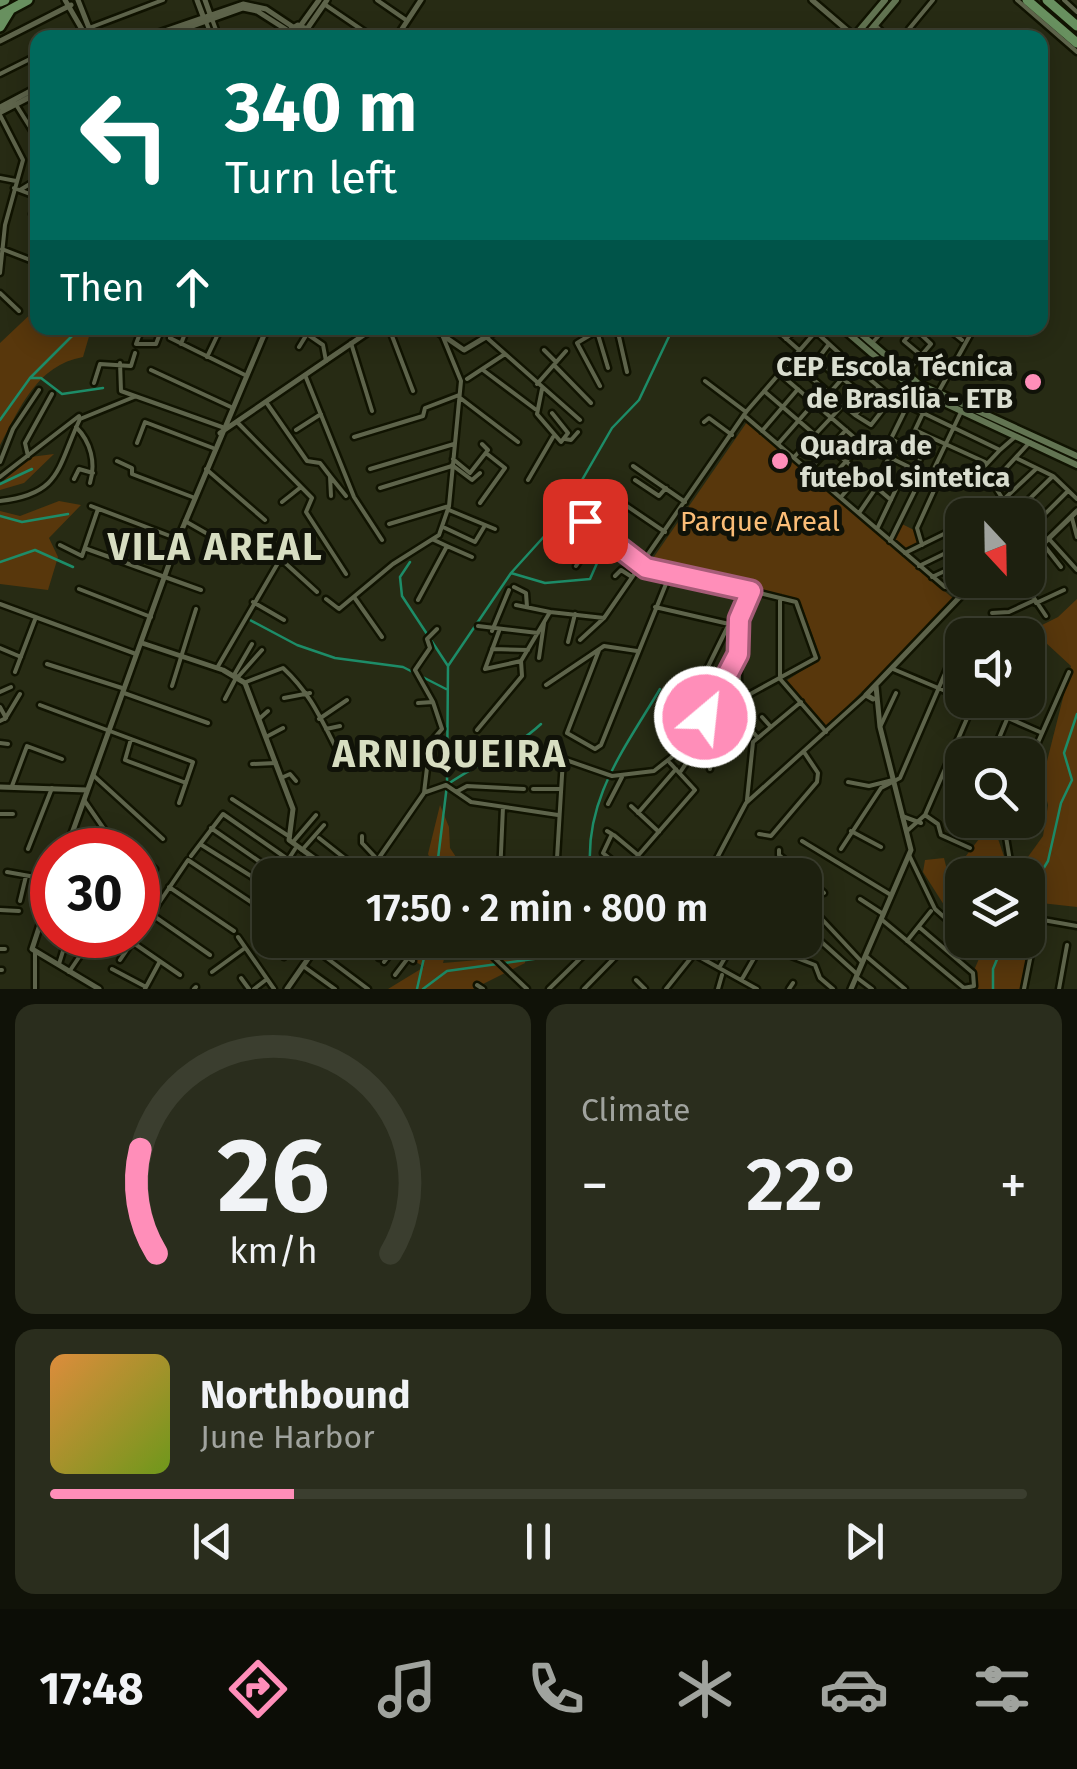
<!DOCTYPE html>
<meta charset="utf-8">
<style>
:root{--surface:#1d200f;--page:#2a2d1d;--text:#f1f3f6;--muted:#a0a39e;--line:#3b3e2f;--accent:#ff8eb9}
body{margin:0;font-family:"Fira Sans",sans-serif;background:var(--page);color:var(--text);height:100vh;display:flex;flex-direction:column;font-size:38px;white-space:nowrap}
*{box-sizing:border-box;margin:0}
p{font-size:32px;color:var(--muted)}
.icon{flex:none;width:55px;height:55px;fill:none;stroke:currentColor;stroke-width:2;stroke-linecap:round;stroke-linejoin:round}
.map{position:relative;height:989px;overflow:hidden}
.sheet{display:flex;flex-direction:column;gap:15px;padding:15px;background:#101208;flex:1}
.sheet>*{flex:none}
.guide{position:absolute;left:30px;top:30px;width:1018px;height:305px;border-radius:20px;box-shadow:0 5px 25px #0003,0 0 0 2px var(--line);background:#00695c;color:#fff;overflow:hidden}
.needle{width:65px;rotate:158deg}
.tools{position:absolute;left:945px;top:498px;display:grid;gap:20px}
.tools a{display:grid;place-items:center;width:100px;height:100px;border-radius:20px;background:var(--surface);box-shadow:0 5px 25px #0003,0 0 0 2px var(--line);font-size:50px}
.speed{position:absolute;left:30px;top:828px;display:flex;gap:20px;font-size:50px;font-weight:700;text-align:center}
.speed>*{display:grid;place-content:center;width:130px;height:130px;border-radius:50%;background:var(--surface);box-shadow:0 5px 25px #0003,0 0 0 2px var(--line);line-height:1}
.speed .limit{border:15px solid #d22;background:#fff;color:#111}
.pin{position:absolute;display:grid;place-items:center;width:85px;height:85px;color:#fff;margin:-42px;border-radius:20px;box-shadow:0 5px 15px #0006}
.me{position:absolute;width:110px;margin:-55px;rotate:28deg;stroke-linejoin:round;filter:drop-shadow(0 0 8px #0008)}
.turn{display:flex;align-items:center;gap:35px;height:210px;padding:0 30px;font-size:45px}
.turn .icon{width:130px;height:130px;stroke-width:2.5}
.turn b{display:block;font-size:70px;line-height:85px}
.then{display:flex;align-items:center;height:95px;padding:0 30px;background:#0003;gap:20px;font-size:38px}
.big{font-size:75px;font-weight:600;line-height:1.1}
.sheet .card{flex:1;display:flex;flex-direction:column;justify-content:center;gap:15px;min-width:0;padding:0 35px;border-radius:20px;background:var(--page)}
.sheet .dial{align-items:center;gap:0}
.dial svg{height:260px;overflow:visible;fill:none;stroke:var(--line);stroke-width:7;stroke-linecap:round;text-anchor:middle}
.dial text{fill:var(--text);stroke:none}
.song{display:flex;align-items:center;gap:30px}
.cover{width:120px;height:120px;border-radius:15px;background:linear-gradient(135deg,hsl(30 70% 55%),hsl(80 70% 35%))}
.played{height:10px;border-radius:5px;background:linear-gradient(90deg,var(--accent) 25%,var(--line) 25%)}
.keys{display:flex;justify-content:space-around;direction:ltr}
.heat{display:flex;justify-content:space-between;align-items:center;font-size:55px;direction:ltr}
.sheet .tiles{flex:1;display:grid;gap:15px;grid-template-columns:1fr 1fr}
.card:last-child{grid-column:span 2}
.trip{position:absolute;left:252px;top:858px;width:570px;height:100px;border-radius:20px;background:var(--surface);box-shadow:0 5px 25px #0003,0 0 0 2px var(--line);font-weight:600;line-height:100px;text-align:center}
.dock{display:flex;height:160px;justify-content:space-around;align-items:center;background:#0c0d06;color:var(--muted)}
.dock .icon{width:70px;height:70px}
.dock .current{color:var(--accent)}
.dock b{font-size:45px;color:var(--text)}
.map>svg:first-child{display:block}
.green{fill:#58370c}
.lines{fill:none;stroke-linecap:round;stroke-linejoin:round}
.stream{stroke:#1d8c68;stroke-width:2.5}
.minor-casing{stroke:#101301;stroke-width:9}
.tertiary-casing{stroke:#101301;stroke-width:10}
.secondary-casing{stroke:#101301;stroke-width:11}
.trunk-casing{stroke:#101301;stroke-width:14}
.minor{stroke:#5e644b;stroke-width:4}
.tertiary{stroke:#5e644b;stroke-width:5}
.secondary{stroke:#627452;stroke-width:6}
.trunk{stroke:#68905f;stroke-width:9}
.route-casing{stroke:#a65c78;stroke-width:25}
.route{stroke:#ff8eb9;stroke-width:18}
.poi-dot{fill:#ff8eb9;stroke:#101208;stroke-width:4}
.labels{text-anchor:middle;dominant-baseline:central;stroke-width:10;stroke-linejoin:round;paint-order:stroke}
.poi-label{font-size:28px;font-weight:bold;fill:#d9ddcf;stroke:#101208;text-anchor:end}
.park-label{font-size:28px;fill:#fbbd77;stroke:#101208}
.district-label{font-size:38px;font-weight:bold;letter-spacing:2.5px;fill:#d7ddc1;stroke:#101208}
</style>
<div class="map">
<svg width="1077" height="989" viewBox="0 0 1077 989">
<rect width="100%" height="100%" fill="#272b14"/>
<path class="green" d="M37 308 38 328H97L90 333 83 357C37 365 20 408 0 445V343Z
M747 422 955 600 825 728 786 681 821 658 799 599 649 564Z
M54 454 24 483 0 490V484L30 457Z
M59 501 81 505 49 538 58 557 48 590 0 584V511L20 516Z
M902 524 914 530 919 543 906 551 894 541Z
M1077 599V907L1041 903 1021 989H966L987 940H1028V875H962V918L951 916 923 872 925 860 944 858 949 878 982 835 966 820H985L996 833 1008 868H1020L1043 836 1048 805 1042 781 1071 666 1032 630 1058 617Z
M440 805 449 827 450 848 468 875H437L428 854Z
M381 940H449L443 963 526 956 525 963 473 989H388L424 967Z"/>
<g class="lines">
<path class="stream" d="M31 378H41L62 394 103 388
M0 420 30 378 80 328
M0 484 32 469
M0 516 22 522 68 514
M0 562 35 550 73 567
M410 562 400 577 402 596 448 666
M511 573 545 583 590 579 605 545
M248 619 297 645 335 658 403 667 446 689
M448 784C480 762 513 750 541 724
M436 875 447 785 448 666 511 573 559 520 612 428 639 400 673 328
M591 875C582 802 625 748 660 689
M1028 894 1048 861 1061 803 1072 780 1064 753 1077 714
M417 989 428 940
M423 989 447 971 548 957 563 940
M993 989V969L1005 940"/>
<defs>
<path id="minor" d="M377 0 406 20
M1017 0 1077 52
M1064 0 1077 12
M324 4 374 38
M205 19 212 38
M212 19 219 38
M875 25 888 38
M89 28 163 0
M71 38 84 31
M912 38 909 29 933 0
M0 74 38 55
M15 103 38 140
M0 115 23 160 5 225 0 273
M0 178 16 181
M14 188 38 197
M20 190 38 179
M32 214 37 197
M2 249 38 263
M0 293 19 311
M142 328 136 344H156L162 328
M356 328 358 329
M389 328 413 391
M546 328 548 331
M561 328H571
M596 328 608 368
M617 328 627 372
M774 328 799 350
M915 328 904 341 922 356
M947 328 962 340
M597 331 577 343 600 386
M816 332 839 353 827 368 841 380 818 406
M486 337 580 420
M170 338 245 375
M786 339 796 328
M351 343 372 411
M872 343 886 328
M181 344 187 328
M299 347 307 334 323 345 326 361
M544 350 556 362
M207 357 218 334
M791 360 829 393
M120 363 121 391 222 427
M554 365 591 403
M825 366 817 360 829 344
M151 370 231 407
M483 370 535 409
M907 372 931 344 914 328
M806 373 817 360
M780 374 862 444 930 477
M305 375 354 497 382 540
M842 378 868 400
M467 379 505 354
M705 381 746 412
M94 383 100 364 131 366 135 353
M537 384 566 351
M879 387 892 398 1000 450 983 468 1006 504 984 515
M542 389 537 414 561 442 568 433 552 413
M764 391 891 500
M939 391 974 328
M459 397 518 442
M266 402 307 461 320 463 330 476 331 496
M843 405 855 390
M855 415 871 425 892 398
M746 417 945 587 969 580
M237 422 312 498 306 512 346 574
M704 422 709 418 732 435
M76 427C91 442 96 463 90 483
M296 430 321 414
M915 430 923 413
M762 431 798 389
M354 437 423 416 425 408 459 395
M930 437 985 462
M565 439 571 440 578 432
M891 439 907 447 915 430 930 437 915 470
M137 443 145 422 213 448
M778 444 814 403
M1000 450 1015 437
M883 455 914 392
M28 456 25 443 52 394
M795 456 843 405 855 415 879 387 855 367 841 380
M453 459 470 473 488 450 482 444
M1018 459 1053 476 1077 499
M117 461 132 468V474L195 498
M0 462 13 429 39 390
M452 465 472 480 480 473
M633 466 685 502
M206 469 265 520
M370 469 454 444
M808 471 846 430
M330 476 346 496
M0 477 79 416
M74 479 79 469 93 473
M528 480 553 437
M635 480 659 496 666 488
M993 482 1030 442
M825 484 862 444
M596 485 665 532
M876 485 889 457
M380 488 452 466
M841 497 861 474
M1003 500 1036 469
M0 501C62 494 57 467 80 419L134 397
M282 502 301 487
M480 503 505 468 486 453
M91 506 178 539
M449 510 495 529
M859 513 876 488
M1015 513 1053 476
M1072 518 1077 537
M185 521 227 545
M585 521 645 562
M389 524 449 506
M1028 526 1038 546
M443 527 475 542 484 527
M877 529 907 466
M1028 531 1068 491
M1050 540 1077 570
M890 541 923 474
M1043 544 1061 567
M60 545 82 556 98 509
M922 545 917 528 937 484 930 477 962 410
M447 546 472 557
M87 549 201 590
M905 553 962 525
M576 566 600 530
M919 566 962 545
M615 576 621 570 632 577
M932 577 962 563
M1022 580 1046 616
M514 587 526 593 527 607
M79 589 151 617
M354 597 382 637
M780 598V676
M326 599 339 609 393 564 439 535 449 506 461 381 443 337 456 328
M418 600 447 546 434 540
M253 602 284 620
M1036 603 1064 590
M0 604 136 654
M516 605 550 612
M655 607 729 624 702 679 671 724
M992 613 1009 612 1035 600
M478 626 538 633
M492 631 509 590
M499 631 485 669 521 661
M580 640 604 618
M568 642 575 614
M0 648 21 657
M492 649 528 650
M599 650 567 733 595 749 601 745 670 574
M539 658 544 623
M739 658V692
M47 664 122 688
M217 668 278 563 284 562 317 592
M893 669 962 698
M1028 670 1034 655
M15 672 36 617
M234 675 252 644
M238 677 262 650
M781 680 826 732
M246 682 283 668C310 693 320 717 337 750
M546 685 604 646 637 651
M172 686 196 609
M0 692 11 687
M124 693 208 723
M284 698 310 693
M225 699 237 676
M967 700 1040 732
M433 702 415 670 430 648 427 639 437 629
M40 705 193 762 179 803
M0 707 6 718 0 721
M732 707 758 738
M705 717 739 654 740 616 750 592
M762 717 771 727
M5 719 20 694
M259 719 268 711
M319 719 347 700
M881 725 896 693
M326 729 340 726
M477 730 522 676 521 661 550 612 604 618 746 412 819 328
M701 733 713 747 710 769
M266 737 283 728
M131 739 125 760 186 783
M0 743 8 744
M992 755 1015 700
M949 758 962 767
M252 764 276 763
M1028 765 1069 672
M681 771 689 759
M94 776 163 839
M281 778 290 774 296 781
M848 782 869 786 893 780
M12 786 27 746 62 759
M533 789H559
M426 792 446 785 471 802 558 815
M456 792 467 786 524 789
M232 799 287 835
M84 800 106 832 132 850
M747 800 753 742 801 702
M608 804 622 777
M631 806 659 832
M638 813 676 769
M1028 813 1038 821
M0 814H13
M925 815 938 824 941 835 970 848
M902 816 921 823
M211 828 279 875
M607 831 612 834 603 853 630 875
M851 831 881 847
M907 831 925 815 975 700
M759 834 771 836 817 782 818 773 804 752
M614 835 638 855
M362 836V843L378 860
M319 838 366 875
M802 841 891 895
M293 842 316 815
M200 844 270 888
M28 849 52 788
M841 849 881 788 900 778 962 634
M302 850 324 825
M779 850V855L803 875
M138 854 155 869 138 897
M909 855 935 909 962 933
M191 856 223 814 289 860
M1010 861 1005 831 1013 820
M752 871 756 875
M7 872 52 880
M681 873 683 875
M279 874 295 849
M316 875 322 866
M367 875 424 793 430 743 442 729 433 702 418 703
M500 875 503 807
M556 875 563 759 612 776 654 771 710 727 721 710 816 658 796 602 645 565
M634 875 629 866 695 790 670 763
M708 875 746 803 866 695
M169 887 234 931
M805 889 812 882 824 893
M860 899 883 914
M20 901 26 876
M805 901 862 962
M0 910 19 911
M151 914 210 955
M881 919 964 988 974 986 973 973 919 927
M1043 920 1077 926
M805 927 857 974
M264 929 270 920
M138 934 188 860 257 906
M238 937 274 989
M336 940 342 944
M380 940 413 961
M489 940 485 949 527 989
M680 940 694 954 757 989
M786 940 781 952 815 965 820 978 833 989
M907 941 931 911
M132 942 180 975
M0 949H5
M316 950 368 989
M35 952V989
M352 954 364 940
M284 957 296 940
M867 957 905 989
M379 958 376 952 384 943
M120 960 137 935
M384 962 395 948
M59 964 68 935
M303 966 335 989
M719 968 733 944
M112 969 146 987
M0 970H2
M69 972 94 935
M212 972 245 948
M395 975 408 958
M856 977 872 989
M241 978 249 989
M742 979 757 953
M636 980 645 989
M477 985 483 989
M145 989 159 963
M194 989 196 987
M254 989 267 979
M549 989 599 940
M584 989 632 940
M666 989 694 954
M718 989 722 975
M789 989 793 983
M1024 989 1034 939
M1059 989 1067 945"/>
<path id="tertiary" d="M65 0 87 38
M78 0 93 38
M197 0 203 16
M205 0 210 14
M812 0 854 36
M301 25 319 0
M307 29 327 0
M144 38 243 4 266 9 293 27
M159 38 243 8 257 11 290 32
M290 38 291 29 298 25 307 29 309 38
M396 38 421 0
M0 41 71 5
M0 107 38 87
M1 112 38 93
M432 328 464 350 501 328
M220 433 374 328
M1028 551 1043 544 1077 511
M142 643 223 670 245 683 293 809 289 840 337 875
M873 699 866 695 976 580
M0 787 87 790
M66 850 178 539 267 328
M52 888 32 949 99 989
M287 989 321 940
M851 989 911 850 880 727 876 686"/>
<path id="secondary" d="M853 38 885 0
M864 38 896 0
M842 328 912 388 1077 465
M854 328 919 384 1077 456"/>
<path id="trunk" d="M1027 0 1077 43
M1047 0 1077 26
M0 2 5 0
M0 15 28 0
M0 27 11 9"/>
</defs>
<use href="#minor" class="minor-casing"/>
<use href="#tertiary" class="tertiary-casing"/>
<use href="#secondary" class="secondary-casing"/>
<use href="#trunk" class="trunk-casing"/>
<use href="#minor" class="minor"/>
<use href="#tertiary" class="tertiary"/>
<use href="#secondary" class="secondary"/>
<use href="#trunk" class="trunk"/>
</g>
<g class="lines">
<defs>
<path id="route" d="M585 521 646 568 751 591 739 619 738 654 705 717"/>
</defs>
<use href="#route" class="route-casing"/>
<use href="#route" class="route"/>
</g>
<g class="poi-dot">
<circle cx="1033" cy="382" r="10"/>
<circle cx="780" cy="461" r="10"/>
</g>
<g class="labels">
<g class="poi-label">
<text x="1013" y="366">CEP Escola Técnica<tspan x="1013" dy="32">de Brasília - ETB</tspan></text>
<text x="800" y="445" text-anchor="start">Quadra de<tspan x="800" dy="32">futebol sintetica</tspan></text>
</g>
<g class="park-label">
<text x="760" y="521">Parque Areal</text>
</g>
<g class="district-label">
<text x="216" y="547">VILA AREAL</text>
<text x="450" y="754">ARNIQUEIRA</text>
</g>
</g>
</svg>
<div class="tools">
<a><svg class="needle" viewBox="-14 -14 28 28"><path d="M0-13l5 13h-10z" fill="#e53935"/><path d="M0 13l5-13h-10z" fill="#a0a39e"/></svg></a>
<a><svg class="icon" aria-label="sound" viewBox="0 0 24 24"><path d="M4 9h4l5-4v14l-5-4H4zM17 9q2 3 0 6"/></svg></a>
<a><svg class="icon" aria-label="search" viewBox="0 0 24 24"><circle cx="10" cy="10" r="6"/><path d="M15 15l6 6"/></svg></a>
<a><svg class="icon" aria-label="layers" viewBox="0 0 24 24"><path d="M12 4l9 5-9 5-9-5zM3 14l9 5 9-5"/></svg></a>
</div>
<div class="speed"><div class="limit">30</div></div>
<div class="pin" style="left:585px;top:521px;background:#d93025"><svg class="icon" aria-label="arrive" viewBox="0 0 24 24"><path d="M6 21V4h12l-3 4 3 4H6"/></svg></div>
<svg class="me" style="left:705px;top:717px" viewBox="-20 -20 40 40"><circle r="17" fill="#ff8eb9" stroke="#fff" stroke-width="3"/><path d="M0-11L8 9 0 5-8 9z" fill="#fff"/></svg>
<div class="trip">17:50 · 2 min · 800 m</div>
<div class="guide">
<div class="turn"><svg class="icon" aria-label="left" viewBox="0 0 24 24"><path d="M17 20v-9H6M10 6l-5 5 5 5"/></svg><div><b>340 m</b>Turn left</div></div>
<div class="then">Then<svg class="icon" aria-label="ahead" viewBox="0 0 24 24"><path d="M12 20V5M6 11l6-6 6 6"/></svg></div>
</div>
</div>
<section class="sheet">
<div class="tiles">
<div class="card dial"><svg viewBox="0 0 100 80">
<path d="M14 69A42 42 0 1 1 86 69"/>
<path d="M14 69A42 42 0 0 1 9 37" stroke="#ff8eb9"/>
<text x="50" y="56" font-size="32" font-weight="700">26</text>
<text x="50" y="72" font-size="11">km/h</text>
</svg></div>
<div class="card"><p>Climate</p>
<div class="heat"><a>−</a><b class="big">22°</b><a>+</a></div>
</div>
<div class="card">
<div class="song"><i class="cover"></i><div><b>Northbound</b><p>June Harbor</p></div></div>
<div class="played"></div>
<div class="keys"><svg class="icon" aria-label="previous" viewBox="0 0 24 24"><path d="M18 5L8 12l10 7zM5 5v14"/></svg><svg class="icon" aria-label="pause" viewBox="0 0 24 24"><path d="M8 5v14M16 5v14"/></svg><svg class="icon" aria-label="next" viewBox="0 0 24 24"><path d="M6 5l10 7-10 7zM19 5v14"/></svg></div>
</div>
</div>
</section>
<nav class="dock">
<b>17:48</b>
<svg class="icon current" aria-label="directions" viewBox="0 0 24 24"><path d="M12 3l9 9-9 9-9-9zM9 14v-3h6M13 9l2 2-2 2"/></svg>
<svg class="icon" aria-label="music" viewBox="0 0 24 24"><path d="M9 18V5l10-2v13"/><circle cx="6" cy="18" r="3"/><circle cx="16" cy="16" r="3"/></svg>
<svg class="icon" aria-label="phone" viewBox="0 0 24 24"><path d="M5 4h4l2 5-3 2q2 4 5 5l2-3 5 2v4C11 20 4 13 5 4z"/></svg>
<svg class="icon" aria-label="climate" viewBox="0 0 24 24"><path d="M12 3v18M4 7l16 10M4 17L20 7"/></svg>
<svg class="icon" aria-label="car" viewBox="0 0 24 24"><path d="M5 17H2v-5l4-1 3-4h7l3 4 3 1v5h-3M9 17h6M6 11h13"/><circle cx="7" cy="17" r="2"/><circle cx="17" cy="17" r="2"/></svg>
<svg class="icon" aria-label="filters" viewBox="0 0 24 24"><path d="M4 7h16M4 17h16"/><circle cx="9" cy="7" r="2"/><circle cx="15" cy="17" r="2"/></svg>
</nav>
